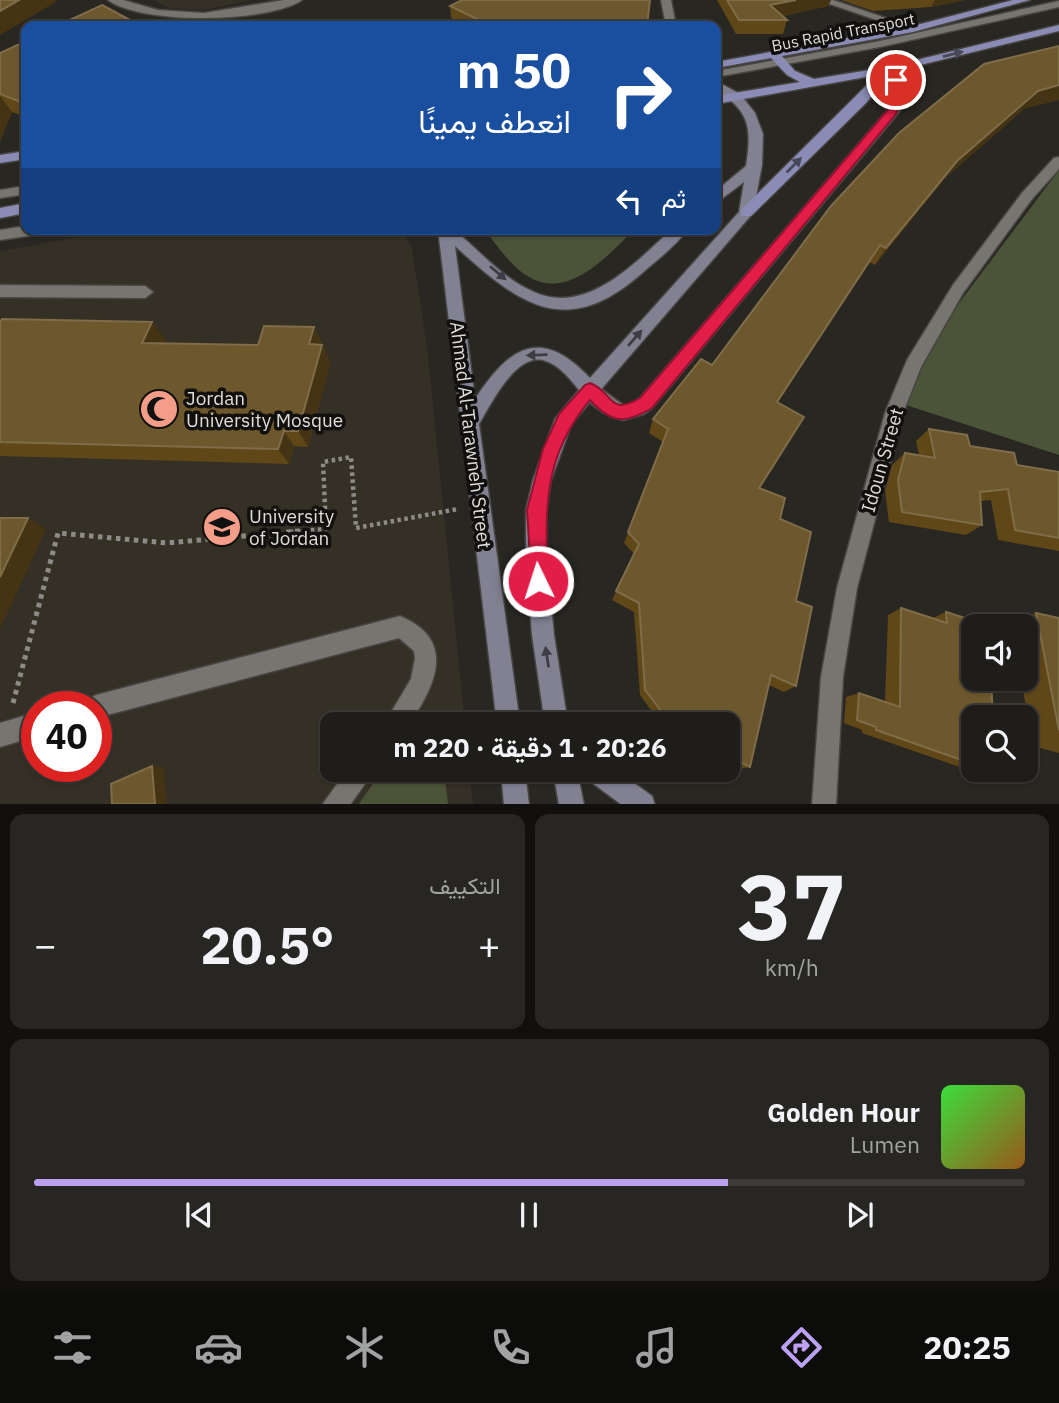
<!DOCTYPE html>
<html lang="ar">
<meta charset="utf-8">
<style>
:root{--surface:#1f1d1a;--page:#272623;--text:#f1f3f6;--muted:#a1a2a2;--line:#3c3b39;--accent:#bca0f2}
body{margin:0;font-family:"IBM Plex Sans",Vazirmatn,sans-serif;background:var(--page);color:var(--text);direction:rtl;height:100vh;display:flex;flex-direction:column;font-size:26px;white-space:nowrap}
*{box-sizing:border-box;margin:0}
p{font-size:23px;color:var(--muted)}
.icon{flex:none;width:38px;height:38px;fill:none;stroke:currentColor;stroke-width:2;stroke-linecap:round;stroke-linejoin:round}
.map{position:relative;height:804px;overflow:hidden;direction:ltr}
.side{display:flex;flex-direction:column;gap:10px;padding:10px;background:#11100e;flex:1}
.side>*{flex:none}
.banner{position:absolute;left:21px;top:21px;width:700px;height:214px;border-radius:14px;box-shadow:0 2px 5px #0004,0 0 0 2px var(--line);direction:rtl;background:#1a4fa0;color:#fff;overflow:hidden}
.controls{position:absolute;left:961px;top:614px;display:grid;gap:14px}
.controls a{display:grid;place-items:center;width:77px;height:77px;border-radius:14px;background:var(--surface);box-shadow:0 2px 5px #0004,0 0 0 2px var(--line);font-size:35px}
.speed{position:absolute;left:21px;top:691px;display:flex;gap:14px;font-size:35px;font-weight:700;text-align:center}
.speed>*{display:grid;place-content:center;width:91px;height:91px;border-radius:50%;background:var(--surface);box-shadow:0 2px 5px #0004,0 0 0 2px var(--line);line-height:1}
.speed .limit{border:10px solid #d22;background:#fff;color:#111}
.pin{position:absolute;display:grid;place-items:center;width:60px;height:60px;color:#fff;margin:-30px;border:4px solid #fff;border-radius:50%;box-shadow:0 2px 7px #0007}
.me{position:absolute;width:77px;margin:-38px;rotate:356deg;stroke-linejoin:round;filter:drop-shadow(0 0 5px #0008)}
.turn{display:flex;align-items:center;gap:24px;height:147px;padding:0 35px;font-size:32px}
.turn .icon{width:91px;height:91px;stroke-width:2.5}
.turn b{display:block;font-size:49px;line-height:60px}
.then{display:flex;align-items:center;height:66px;padding:0 35px;background:#0003;gap:14px;font-size:26px}
.big{font-size:52px;font-weight:700;line-height:1.1}
.side .tile{flex:1;display:flex;flex-direction:column;justify-content:center;gap:10px;min-width:0;padding:0 24px;border-radius:14px;background:var(--page)}
.side .dial{align-items:center;gap:0}
.dial b{font-size:91px;line-height:1}
.song{display:flex;align-items:center;gap:21px}
.cover{width:84px;height:84px;border-radius:10px;background:linear-gradient(135deg,hsl(120 70% 55%),hsl(30 70% 35%))}
.played{height:7px;border-radius:4px;background:linear-gradient(90deg,var(--accent) 70%,var(--line) 70%)}
.keys{display:flex;justify-content:space-around;direction:ltr}
.heat{display:flex;justify-content:space-between;align-items:center;font-size:38px;direction:ltr}
.side .tiles{flex:1;display:grid;gap:10px;grid-template-columns:1fr 1fr}
.tile:last-child{grid-column:span 2}
.trip{position:absolute;left:320px;top:712px;width:420px;height:70px;border-radius:14px;background:var(--surface);box-shadow:0 2px 5px #0004,0 0 0 2px var(--line);font-weight:700;line-height:70px;text-align:center;direction:rtl}
.menu{display:flex;height:112px;justify-content:space-around;align-items:center;background:#0c0c0a;color:var(--muted)}
.menu .icon{width:49px;height:49px}
.menu .current{color:var(--accent)}
.menu b{font-size:32px;color:var(--text)}
.map>svg:first-child{display:block}
.built{fill:#353025;fill-rule:evenodd}
.green{fill:#4b5438}
.lines{fill:none;stroke-linecap:round;stroke-linejoin:round}
.lane-casing{stroke:#474542;stroke-width:3}
.street-casing{stroke:#474542;stroke-width:3}
.secondary-casing{stroke:#474542;stroke-width:3}
.primary-casing{stroke:#474542;stroke-width:3}
.path-far1{stroke:#8d8b87;stroke-width:4.5;stroke-dasharray:3.5 3.5;stroke-linecap:butt}
.path{stroke:#8d8b87;stroke-width:5;stroke-dasharray:4.5 4.5;stroke-linecap:butt}
.lane{fill:#77756f;fill-rule:evenodd}
.street{fill:#77756f;fill-rule:evenodd}
.secondary{fill:#818192;fill-rule:evenodd}
.primary{fill:#8b8cb5;fill-rule:evenodd}
.wall{fill:#604718}
.shaded-wall{fill:#443413}
.building{fill:#6d572d;stroke:#7f6c48;stroke-width:2}
.oneway{fill:#484859}
.oneway2{fill:#3e3d43}
.route{fill:#e11d48;stroke:#92132f;stroke-width:2}
.labels{text-anchor:middle;dominant-baseline:central;stroke-width:7;stroke-linejoin:round;paint-order:stroke}
.far-street-label{font-size:16px;fill:#dfddda;stroke:#11100e}
.poi-label{font-size:19px;fill:#dfddda;stroke:#11100e;text-anchor:start}
.street-label{font-size:19px;fill:#dfddda;stroke:#11100e}
</style>
<div class="map">
<svg width="1059" height="805" viewBox="0 0 1059 805">
<rect width="100%" height="100%" fill="#292722"/>
<path class="built" d="M154 0H252L202 10 169 8Z
M124 229H402L412 249 427 347 465 724H332V770H469L473 804 0 805V251ZM37 707H96V766H37Z"/>
<path class="green" d="M1059 170V455L906 405 935 335Z
M484 229H635C609 254 569 301 529 277 511 267 497 245 484 229Z
M382 770H444L448 804H359Z"/>
<g class="lines">
<defs>
<path id="lane" d="M1059 1V7L880 47 716 77V71L880 41Z
M888 67 892 68 906 92 899 112 652 408 644 414 623 420C606 416 590 406 581 390L584 385H596L623 405 632 404 640 398 887 111 894 92 882 70Z
M26 186V194L0 198V190Z
M0 285 145 286 153 292 145 298 0 297Z
M400 616C457 640 436 685 409 724H384L411 679 415 658 414 651 399 638 96 718V707H84L88 699 96 695Z
M37 712V736L0 747V723Z
M347 770H375L350 805H322Z"/>
<path id="street" d="M108 0H123L158 10 204 13 284 0H302C268 23 142 25 108 0Z
M661 0H671L676 26H666Z
M818 0H833L918 29 909 31Z
M1059 157V169L1032 199 963 293 921 367 903 413 857 588 843 677 836 805H812L821 677 837 588 885 413 907 360 953 285 1022 193 1054 158Z
M26 226V229H48L41 234 0 240V230Z"/>
<path id="secondary" d="M716 81 740 94 755 113 763 134 762 165 753 213 572 423 551 480 546 510V554L554 635 568 724H545L532 635 526 554V510L533 480 555 419 579 390C570 379 560 366 546 361 517 350 491 404 479 424L520 724H497L438 229H453C479 250 503 279 534 292 587 316 636 262 672 229H688C676 246 657 260 641 274 564 341 518 303 455 246L475 399C510 346 541 326 590 378L739 212 744 182 716 203V191L746 166C752 128 750 111 716 90Z
M501 770H525L529 805H504Z
M553 770H577L584 805H559Z
M584 770H616L652 796 655 805H622L587 779Z"/>
<path id="primary" d="M1013 0H1030L913 32 782 56 795 71 814 79 888 67 1059 25V31L892 72 866 103 751 216H741V210L877 75 716 104V96L800 82 787 75 771 58 716 68V62L913 26Z
M26 151V159L0 163V155Z
M26 203V213L0 218V208Z"/>
</defs>
<use href="#lane" class="lane-casing"/>
<use href="#street" class="street-casing"/>
<use href="#secondary" class="secondary-casing"/>
<use href="#primary" class="primary-casing"/>
<path class="path-far1" d="M290 532 326 529 323 462 351 457 356 528 458 509"/>
<path class="path" d="M13 703 58 533 167 543 310 530"/>
<use href="#lane" class="lane"/>
<use href="#street" class="street"/>
<use href="#secondary" class="secondary"/>
<use href="#primary" class="primary"/>
</g>
<path class="wall" d="M717 0H831L828 6 782 16 787 20 783 34H736Z
M841 0H965L931 7 873 11Z
M450 6 647 26H468L451 18Z
M26 41V117L12 112 0 141V53Z
M1059 46V100L1025 108 945 178 875 265 869 262 778 402 759 488 780 519 796 601V686L784 692 769 685 750 767 739 769 728 763V724H661L640 695 634 612 612 600 634 554 624 543 663 442 649 433 653 419Z
M0 322 166 340 164 343 258 345 314 327 330 362 308 447 294 446 289 464 0 456Z
M929 429 1017 465 1059 472V551L998 540 991 500 981 501 982 525 966 535 889 522 885 491 892 465 905 453 919 455 916 441Z
M901 608 933 618 946 612 973 718V770H996L997 772 977 773 862 733V730L844 723 846 697 859 693 885 702 888 615Z
M1036 613 1059 618V753L1033 746 1021 679H1026V626H1012V622Z"/>
<path class="shaded-wall" d="M19 0H55L56 2 0 35V11Z
M796 0H831L828 6 765 19 770 5Z
M935 0H965L931 7Z
M1059 85V100L1025 108 945 178 875 265 886 248 957 161 1038 91Z
M0 96 12 112 0 141Z
M152 322 166 340 157 360 142 343Z
M314 327 322 345 309 344Z
M322 345 330 362 308 447 298 431Z
M284 431 294 446 289 464 278 449Z
M28 518 46 529 0 629V577Z
M152 766 163 767 167 804H155Z"/>
<path class="building" d="M0 0H19L0 11Z
M462 0H650L647 26H491L450 6Z
M727 0H796L770 5 787 20H739Z
M102 5 141 26H57Z
M26 41V104L0 94V53Z
M1059 46V85L1038 91 957 161 886 248 880 245 777 402 804 417 759 488 785 498 780 519 811 532 796 601 812 607 796 686 771 675 750 767 728 756V724H671L645 690 639 603 616 591 639 544 628 532 668 429 653 419 701 359 712 365 831 206 899 133 984 64Z
M2 319 152 322 142 343 258 345 264 326 314 327 309 344 322 345 298 431H284L278 449 0 442V322Z
M929 429 967 435 970 446 1014 453 1017 465 1059 472V538L1015 530 1008 489 980 492 982 525 902 512 898 480 905 453 935 458Z
M0 518H28L0 577Z
M901 608 947 623 946 612 987 625V626H973V679H991L993 718H973V764L876 730V727L857 720 859 693 900 707Z
M1036 613 1059 618V730Z
M152 766 155 804H112L111 784Z"/>
<defs><path id="oneway-solid" d="M-6-.8H1V-3.2L6.5 0L1 3.2V.8H-6Z" transform="scale(1.75)"/></defs>
<g class="oneway">
<use href="#oneway-solid" transform="translate(953 54) rotate(-14)"/>
<use href="#oneway-solid" transform="translate(794 165) rotate(-45)"/>
</g>
<g class="oneway2">
<use href="#oneway-solid" transform="translate(498 273) rotate(40)"/>
<use href="#oneway-solid" transform="translate(635 338) rotate(-49)"/>
<use href="#oneway-solid" transform="translate(537 355) rotate(178)"/>
<use href="#oneway-solid" transform="translate(547 657) rotate(-99)"/>
</g>
<path class="route" d="M896 77 902 80 906 92 896 114 652 408C625 424 612 424 590 400 542 457 545 511 548 581L545 588 538 591 532 588 527 510 543 449 559 414 585 385 590 383C614 392 608 417 640 398L887 111 895 92 891 80Z"/>
<defs>
<symbol id="mosque-disc" viewBox="-11 -11 22 22"><circle r="9.5" fill="#f49e8a" stroke="#11100e"/><path d="M3.5-4.9A6 6 0 1 0 3.5 4.9A5 5 0 1 1 3.5-4.9Z" fill="#111"/></symbol>
<symbol id="university-disc" viewBox="-11 -11 22 22"><circle r="9.5" fill="#f49e8a" stroke="#11100e"/><path d="M0-5L7-2L0 1L-7-2ZM-4 1L0 2.5L4 1V4Q0 6-4 4Z" fill="#111"/></symbol>
</defs>
<g fill-rule="evenodd">
<use href="#mosque-disc" x="137" y="387" width="44" height="44"/>
<use href="#university-disc" x="200" y="505" width="44" height="44"/>
</g>
<g class="labels">
<g class="far-street-label">
<text transform="translate(843 32) rotate(-11)">Bus Rapid Transport</text>
</g>
<g class="poi-label">
<text x="186" y="398">Jordan<tspan x="186" dy="22">University Mosque</tspan></text>
<text x="249" y="516">University<tspan x="249" dy="22">of Jordan</tspan></text>
</g>
<g class="street-label">
<text transform="translate(471 435) rotate(83)">Ahmad Al-Tarawneh Street</text>
<text transform="translate(882 460) rotate(-74)">Idoun Street</text>
</g>
</g>
</svg>
<div class="controls">
<a><svg class="icon" aria-label="sound" viewBox="0 0 24 24"><path d="M4 9h4l5-4v14l-5-4H4zM17 9q2 3 0 6"/></svg></a>
<a><svg class="icon" aria-label="search" viewBox="0 0 24 24"><circle cx="10" cy="10" r="6"/><path d="M15 15l6 6"/></svg></a>
</div>
<div class="speed"><div class="limit">40</div></div>
<div class="pin" style="left:896px;top:80px;background:#d93025"><svg class="icon" aria-label="arrive" viewBox="0 0 24 24"><path d="M6 21V4h12l-3 4 3 4H6"/></svg></div>
<svg class="me" style="left:538px;top:581px" viewBox="-20 -20 40 40"><circle r="17" fill="#e11d48" stroke="#fff" stroke-width="3"/><path d="M0-11L8 9 0 5-8 9z" fill="#fff"/></svg>
<div class="trip">20:26 · 1 دقيقة · 220 m</div>
<div class="banner">
<div class="turn"><svg class="icon" aria-label="right" viewBox="0 0 24 24"><path d="M7 20v-9h11M14 6l5 5-5 5"/></svg><div><b>50 m</b>انعطف يمينًا</div></div>
<div class="then">ثم<svg class="icon" aria-label="left" viewBox="0 0 24 24"><path d="M17 20v-9H6M10 6l-5 5 5 5"/></svg></div>
</div>
</div>
<section class="side">
<div class="tiles">
<div class="tile dial"><b>37</b><p>km/h</p></div>
<div class="tile"><p>التكييف</p>
<div class="heat"><a>−</a><b class="big">20.5°</b><a>+</a></div>
</div>
<div class="tile">
<div class="song"><i class="cover"></i><div><b>Golden Hour</b><p>Lumen</p></div></div>
<div class="played"></div>
<div class="keys"><svg class="icon" aria-label="previous" viewBox="0 0 24 24"><path d="M18 5L8 12l10 7zM5 5v14"/></svg><svg class="icon" aria-label="pause" viewBox="0 0 24 24"><path d="M8 5v14M16 5v14"/></svg><svg class="icon" aria-label="next" viewBox="0 0 24 24"><path d="M6 5l10 7-10 7zM19 5v14"/></svg></div>
</div>
</div>
</section>
<nav class="menu">
<b>20:25</b>
<svg class="icon current" aria-label="directions" viewBox="0 0 24 24"><path d="M12 3l9 9-9 9-9-9zM9 14v-3h6M13 9l2 2-2 2"/></svg>
<svg class="icon" aria-label="music" viewBox="0 0 24 24"><path d="M9 18V5l10-2v13"/><circle cx="6" cy="18" r="3"/><circle cx="16" cy="16" r="3"/></svg>
<svg class="icon" aria-label="phone" viewBox="0 0 24 24"><path d="M5 4h4l2 5-3 2q2 4 5 5l2-3 5 2v4C11 20 4 13 5 4z"/></svg>
<svg class="icon" aria-label="climate" viewBox="0 0 24 24"><path d="M12 3v18M4 7l16 10M4 17L20 7"/></svg>
<svg class="icon" aria-label="car" viewBox="0 0 24 24"><path d="M5 17H2v-5l4-1 3-4h7l3 4 3 1v5h-3M9 17h6M6 11h13"/><circle cx="7" cy="17" r="2"/><circle cx="17" cy="17" r="2"/></svg>
<svg class="icon" aria-label="filters" viewBox="0 0 24 24"><path d="M4 7h16M4 17h16"/><circle cx="9" cy="7" r="2"/><circle cx="15" cy="17" r="2"/></svg>
</nav>
